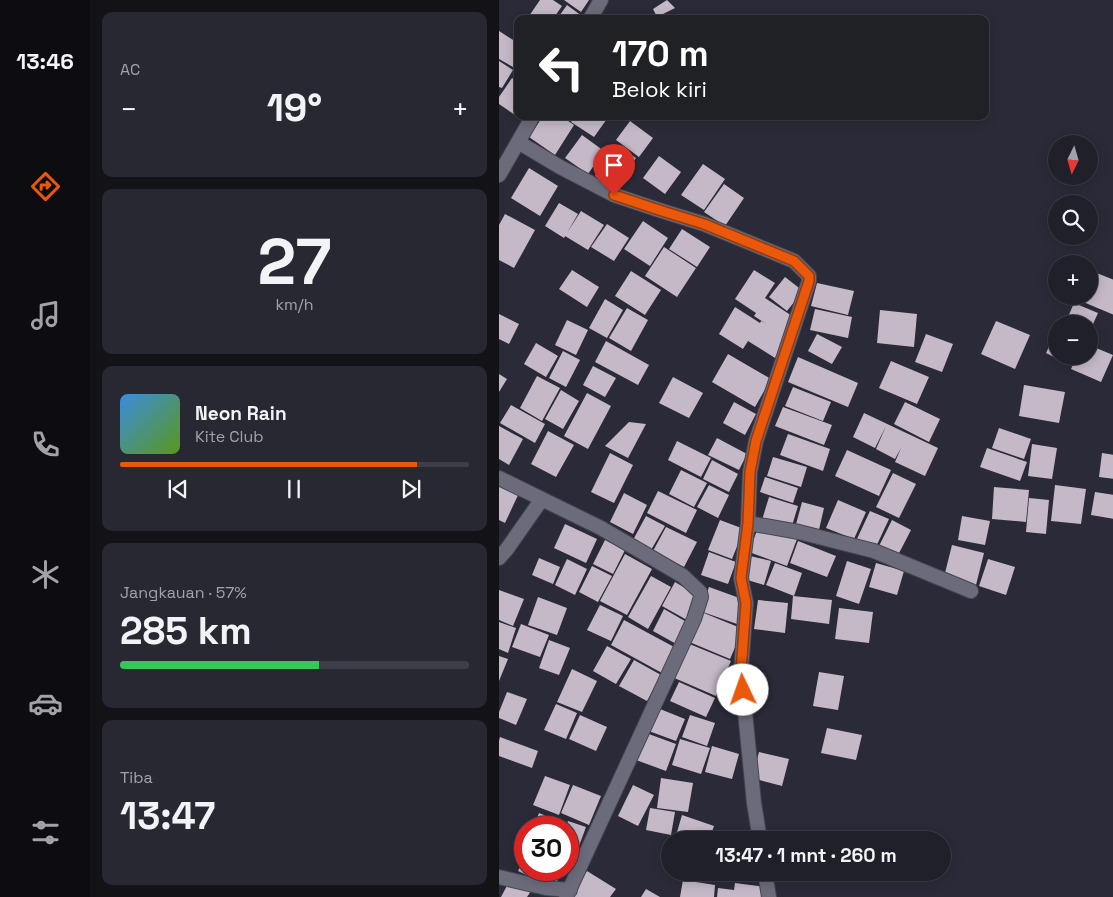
<!DOCTYPE html>
<html lang="id">
<meta charset="utf-8">
<style>
:root{--surface:#20202a;--page:#282832;--text:#f1f3f6;--muted:#a2a3a8;--line:#3d3e47;--accent:#ea580c}
body{margin:0;font-family:"Space Grotesk",sans-serif;background:var(--page);color:var(--text);height:100vh;display:flex;flex-direction:column;font-size:19px;white-space:nowrap}
*{box-sizing:border-box;margin:0}
p{font-size:16px;color:var(--muted)}
.icon{flex:none;width:28px;height:28px;fill:none;stroke:currentColor;stroke-width:2;stroke-linecap:round;stroke-linejoin:round}
.map{position:relative;flex:1;overflow:hidden}
.side{display:flex;flex-direction:column;gap:12px;padding:12px;background:#121217;width:409px}
.side>*{flex:none}
.top-card{position:absolute;left:15px;top:15px;width:475px;height:105px;border-radius:10px;box-shadow:0 2px 12px #0003,0 0 0 1px var(--line);background:#202124;color:#fff;overflow:hidden}
.needle{width:32px;rotate:185deg}
.tools{position:absolute;left:549px;top:135px;display:grid;gap:10px}
.tools a{display:grid;place-items:center;width:50px;height:50px;border-radius:50%;background:var(--surface);box-shadow:0 2px 12px #0003,0 0 0 1px var(--line);font-size:25px}
.speed{position:absolute;left:15px;top:816px;display:flex;gap:10px;font-size:25px;font-weight:700;text-align:center}
.speed>*{display:grid;place-content:center;width:65px;height:65px;border-radius:50%;background:var(--surface);box-shadow:0 2px 12px #0003,0 0 0 1px var(--line);line-height:1}
.speed .limit{border:8px solid #d22;background:#fff;color:#111}
.pin{position:absolute;display:grid;place-items:center;width:42px;height:42px;color:#fff;margin:-51px -21px;border-radius:50% 50% 50% 0;rotate:-45deg;box-shadow:0 0 5px #0007}
.pin .icon{rotate:45deg}
.me{position:absolute;width:55px;margin:-28px;rotate:357deg;stroke-linejoin:round;filter:drop-shadow(0 0 4px #0008)}
.turn{display:flex;align-items:center;gap:18px;height:105px;padding:0 15px;font-size:22px}
.turn .icon{width:65px;height:65px;stroke-width:2.5}
.turn b{display:block;font-size:35px;line-height:42px}
.big{font-size:38px;font-weight:600;line-height:1.1}
.side .widget{flex:1;display:flex;flex-direction:column;justify-content:center;gap:8px;min-width:0;padding:0 18px;border-radius:10px;background:var(--page)}
.side .dial{align-items:center;gap:0}
.dial b{font-size:65px;line-height:1}
.song{display:flex;align-items:center;gap:15px}
.cover{width:60px;height:60px;border-radius:8px;background:linear-gradient(135deg,hsl(210 70% 55%),hsl(90 70% 35%))}
.played{height:5px;border-radius:2px;background:linear-gradient(90deg,var(--accent) 85%,var(--line) 85%)}
.keys{display:flex;justify-content:space-around;direction:ltr}
.heat{display:flex;justify-content:space-between;align-items:center;font-size:28px;direction:ltr}
.charge{height:8px;border-radius:4px;background:linear-gradient(90deg,#34c759 57%,var(--line) 0)}
.trip{position:absolute;left:162px;top:831px;width:290px;height:50px;border-radius:25px;background:var(--surface);box-shadow:0 2px 12px #0003,0 0 0 1px var(--line);font-weight:600;line-height:50px;text-align:center}
main{display:flex;flex:1;min-height:0}
.tab-bar{display:flex;flex-direction:column;width:90px;justify-content:space-around;align-items:center;background:#0d0d11;color:var(--muted)}
.tab-bar .icon{width:35px;height:35px}
.tab-bar .current{color:var(--accent)}
.tab-bar b{font-size:22px;color:var(--text)}
.map>svg:first-child{display:block}
.building{fill:#c5b9c8}
.lines{fill:none;stroke-linecap:round;stroke-linejoin:round}
.minor-casing{stroke:#464651;stroke-width:16}
.minor{stroke:#6c6b7b;stroke-width:14}
.route-casing{stroke:#983908;stroke-width:12}
.route{stroke:#ea580c;stroke-width:9}
</style>
<main>
<nav class="tab-bar">
<b>13:46</b>
<svg class="icon current" aria-label="directions" viewBox="0 0 24 24"><path d="M12 3l9 9-9 9-9-9zM9 14v-3h6M13 9l2 2-2 2"/></svg>
<svg class="icon" aria-label="music" viewBox="0 0 24 24"><path d="M9 18V5l10-2v13"/><circle cx="6" cy="18" r="3"/><circle cx="16" cy="16" r="3"/></svg>
<svg class="icon" aria-label="phone" viewBox="0 0 24 24"><path d="M5 4h4l2 5-3 2q2 4 5 5l2-3 5 2v4C11 20 4 13 5 4z"/></svg>
<svg class="icon" aria-label="climate" viewBox="0 0 24 24"><path d="M12 3v18M4 7l16 10M4 17L20 7"/></svg>
<svg class="icon" aria-label="car" viewBox="0 0 24 24"><path d="M5 17H2v-5l4-1 3-4h7l3 4 3 1v5h-3M9 17h6M6 11h13"/><circle cx="7" cy="17" r="2"/><circle cx="17" cy="17" r="2"/></svg>
<svg class="icon" aria-label="filters" viewBox="0 0 24 24"><path d="M4 7h16M4 17h16"/><circle cx="9" cy="7" r="2"/><circle cx="15" cy="17" r="2"/></svg>
</nav>
<section class="side">
<div class="widget"><p>AC</p>
<div class="heat"><a>−</a><b class="big">19°</b><a>+</a></div>
</div>
<div class="widget dial"><b>27</b><p>km/h</p></div>
<div class="widget">
<div class="song"><i class="cover"></i><div><b>Neon Rain</b><p>Kite Club</p></div></div>
<div class="played"></div>
<div class="keys"><svg class="icon" aria-label="previous" viewBox="0 0 24 24"><path d="M18 5L8 12l10 7zM5 5v14"/></svg><svg class="icon" aria-label="pause" viewBox="0 0 24 24"><path d="M8 5v14M16 5v14"/></svg><svg class="icon" aria-label="next" viewBox="0 0 24 24"><path d="M6 5l10 7-10 7zM19 5v14"/></svg></div>
</div>
<div class="widget"><p>Jangkauan · 57%</p><b class="big">285 km</b><div class="charge"></div></div>
<div class="widget"><p>Tiba</p><b class="big">13:47</b></div>
</section>
<div class="map">
<svg width="615" height="897" viewBox="0 0 615 897">
<rect width="100%" height="100%" fill="#2b2a38"/>
<path class="building" d="M41 0H54L63 6 54 19H28Z
M65 0H90L82 12Z
M168 0 176 8 158 17 154 9Z
M68 5 87 19H58Z
M0 31 19 43V60L14 67 0 59Z
M0 61 14 70 3 88 0 87Z
M13 78 19 82V117L0 104V97Z
M44 116H62L75 125 56 155 30 137Z
M76 116H110L95 137 72 122Z
M131 121 154 138 140 157 117 140Z
M83 135 105 151 89 174 66 158Z
M118 145 137 158 115 189 96 176Z
M160 156 182 172 166 194 144 178Z
M204 164 226 179 205 210 182 195Z
M30 168 59 186 41 216 12 198Z
M225 184 245 198 226 226 205 212Z
M60 203 79 214 65 238 46 226Z
M82 211 105 225 89 250 66 236Z
M6 214 36 230 15 268 0 260V225Z
M144 221 169 238 151 266 125 249Z
M108 224 130 238 115 261 92 247Z
M183 229 211 247 198 267 170 249Z
M165 247 197 268 178 297 146 276Z
M73 270 100 287 88 307 60 289Z
M255 270 276 283 266 298 296 318 285 335 289 338 276 358 249 341 244 349 220 334 236 307 261 323 262 321 269 325 255 316 257 313 236 299Z
M590 270 615 280V315L570 296H590Z
M132 271 162 290 146 315 116 296Z
M286 277 304 291 288 311 270 297Z
M318 283 355 291 349 315 312 306Z
M106 299 124 310 108 338 90 328Z
M575 303 599 313 590 333V324H566Z
M128 308 149 320 132 351 110 338Z
M316 309 353 317 349 338 311 330Z
M381 310 418 314 415 347 378 343Z
M0 314 20 324 10 344 0 339Z
M68 320 89 330 77 355 56 345Z
M497 321 531 335 516 369 482 354Z
M558 330V356H575L571 365 547 353Z
M318 334 343 347 333 364 309 351Z
M427 334 454 344 443 372 416 362Z
M107 341 150 365 139 385 96 362Z
M37 343 59 356 47 377 25 364Z
M590 345 614 355 602 382 572 369 578 356H590Z
M64 351 81 360 67 387 50 378Z
M229 354 272 379 256 407 213 382Z
M299 357 359 383 349 407 289 382Z
M392 361 430 377 418 404 380 388Z
M94 366 117 378 106 397 84 385Z
M0 374 8 379 0 392Z
M38 376 61 388 43 421 21 408Z
M174 377 204 393 190 418 160 403Z
M525 385 566 392 560 423 520 416Z
M294 387 332 402 324 421 286 406Z
M62 390 80 401 64 429 46 419Z
M88 393 112 406 89 449 65 436Z
M235 402 257 414 246 435 224 423Z
M406 402 441 419 430 442 395 424Z
M12 405 46 424 36 443 1 423Z
M284 407 333 425 325 445 276 426Z
M365 413 439 448 426 476 396 462 402 448 396 459 377 449 387 426 376 448 354 437Z
M130 422 147 424 129 458 106 446Z
M0 426 24 439 10 465 0 459Z
M500 428 532 439 525 459 493 448Z
M49 431 75 445 57 477 32 464Z
M289 434 331 449 324 471 281 455Z
M218 438 248 454 240 470 209 455Z
M178 441 212 458 202 477 169 460Z
M533 444 558 448 553 479 529 476Z
M488 448 528 462 521 481 481 467Z
M348 450 392 470 380 496 336 476Z
M111 453 134 465 115 503 92 492Z
M603 453 615 455V479L600 477Z
M274 457 308 467 302 487 268 476Z
M213 460 239 474 230 492 204 479Z
M182 470 208 483 195 507 170 494Z
M394 473 417 484 400 518 377 507Z
M266 477 299 488 294 503 261 492Z
M0 483 20 493 6 523 0 520Z
M210 485 230 495 219 518 198 507Z
M556 485 587 489 582 524 552 521Z
M495 487 530 490 527 522 493 519Z
M159 491 198 510 187 533 148 513Z
M596 492 615 495V519L592 515Z
M125 493 148 505 134 534 111 522Z
M270 497 299 506 292 529 263 520Z
M530 498 550 500 547 534 527 532Z
M339 500 367 512 355 539 327 528Z
M303 502 325 508 319 534 296 528Z
M371 511 390 519 376 549 357 541Z
M147 516 166 526 152 550 134 540Z
M463 516 491 521 486 545 459 540Z
M221 520 245 529 233 559 209 550Z
M393 520 412 530 397 559 378 550Z
M66 524 98 539 87 563 55 548Z
M260 525 298 539 288 566 250 552Z
M167 527 198 542 185 567 154 551Z
M106 540 126 550 114 574 94 564Z
M299 541 337 556 328 577 291 563Z
M453 545 485 553 477 585 445 577Z
M210 552 237 562 229 584 202 575Z
M126 554 153 569 128 615 101 601Z
M251 556 272 561 265 585 245 579Z
M40 558 61 567 54 584 33 575Z
M68 559 88 569 76 595 56 585Z
M489 559 516 567 507 595 480 586Z
M348 561 372 569 360 604 337 596Z
M276 563 303 573 295 596 267 585Z
M377 563 405 571 398 595 370 587Z
M93 566 113 576 99 602 80 592Z
M152 576 172 587 149 629 129 617Z
M176 582 201 597 188 620 163 606Z
M210 587 246 600 238 624 201 611Z
M0 590 25 599 14 626 0 620Z
M294 596 333 600 330 624 292 619Z
M39 597 68 608 58 635 29 625Z
M259 600 289 603 286 633 255 629Z
M101 605 124 616 112 641 88 630Z
M340 608 374 612 370 643 336 639Z
M165 609 191 624 179 645 154 631Z
M200 611 244 629 231 659 188 641Z
M125 620 177 648 163 673 112 645Z
M0 622 17 628 9 653 0 649Z
M22 624 50 635 41 657 13 647Z
M50 640 71 648 60 675 40 668Z
M188 643 232 661 217 696 173 677Z
M108 646 132 659 117 684 94 671Z
M0 656 9 659 0 681Z
M135 660 162 675 148 701 120 686Z
M73 669 98 681 83 712 58 702Z
M320 672 345 676 339 710 314 706Z
M180 682 216 698 207 717 171 701Z
M8 692 28 699 17 725 0 718V712Z
M57 704 78 713 67 739 45 730Z
M156 707 186 719 177 741 147 730Z
M81 715 108 727 97 751 70 739Z
M191 715 216 723 208 746 183 737Z
M328 728 363 735 357 760 322 753Z
M147 733 177 744 167 771 137 760Z
M1 737 39 751 33 768 0 756V741Z
M181 739 211 748 202 774 173 765Z
M213 746 240 754 233 779 206 772Z
M260 752 290 759 283 786 253 778Z
M46 776 71 785 60 815 34 805Z
M162 778 194 783 189 812 158 808Z
M74 785 102 796 90 825 62 813Z
M134 785 155 795 139 826 119 816Z
M151 808 176 812 172 835 147 830Z
M40 813 65 823 63 828H34Z
M183 815 215 826 210 840 176 839Z
M69 821 87 827 76 857 69 854V828H66Z
M26 857V870H63L55 888 19 871Z
M88 871 117 889 111 897H71Z
M11 880 32 891 28 897H2Z
M184 880 216 885 215 897H181Z
M236 883 267 887 266 897H218L219 888 235 890Z
M147 889 161 897H142Z"/>
<g class="lines">
<defs>
<path id="minor" d="M91 19 102 0
M19 142 61 167 115 195 160 210 205 224 295 261 310 276V281L257 441 251 472 249 523 242 578 247 603 242 671 255 803 261 840
M0 175 34 116
M0 478 102 528 184 576 201 592 202 597 195 619 67 897
M249 523 300 532 375 551 472 591
M0 558 8 549 43 499
M266 872 270 897
M0 877 47 888 71 890"/>
</defs>
<use href="#minor" class="minor-casing"/>
<use href="#minor" class="minor"/>
</g>
<g class="lines">
<defs>
<path id="route" d="M115 195 160 210 205 224 295 261 310 276V281L257 441 251 472 249 523 242 578 247 603 242 671 244 690"/>
</defs>
<use href="#route" class="route-casing"/>
<use href="#route" class="route"/>
</g>
</svg>
<div class="tools">
<a><svg class="needle" viewBox="-14 -14 28 28"><path d="M0-13l5 13h-10z" fill="#e53935"/><path d="M0 13l5-13h-10z" fill="#a2a3a8"/></svg></a>
<a><svg class="icon" aria-label="search" viewBox="0 0 24 24"><circle cx="10" cy="10" r="6"/><path d="M15 15l6 6"/></svg></a>
<a>+</a>
<a>−</a>
</div>
<div class="speed"><div class="limit">30</div></div>
<div class="pin" style="left:115px;top:195px;background:#d93025"><svg class="icon" aria-label="arrive" viewBox="0 0 24 24"><path d="M6 21V4h12l-3 4 3 4H6"/></svg></div>
<svg class="me" style="left:244px;top:690px" viewBox="-20 -20 40 40"><circle r="19" fill="#fff"/><path d="M0-13L10 11 0 6-10 11z" fill="#ea580c"/></svg>
<div class="trip">13:47 · 1 mnt · 260 m</div>
<div class="top-card">
<div class="turn"><svg class="icon" aria-label="left" viewBox="0 0 24 24"><path d="M17 20v-9H6M10 6l-5 5 5 5"/></svg><div><b>170 m</b>Belok kiri</div></div>
</div>
</div>
</main>
